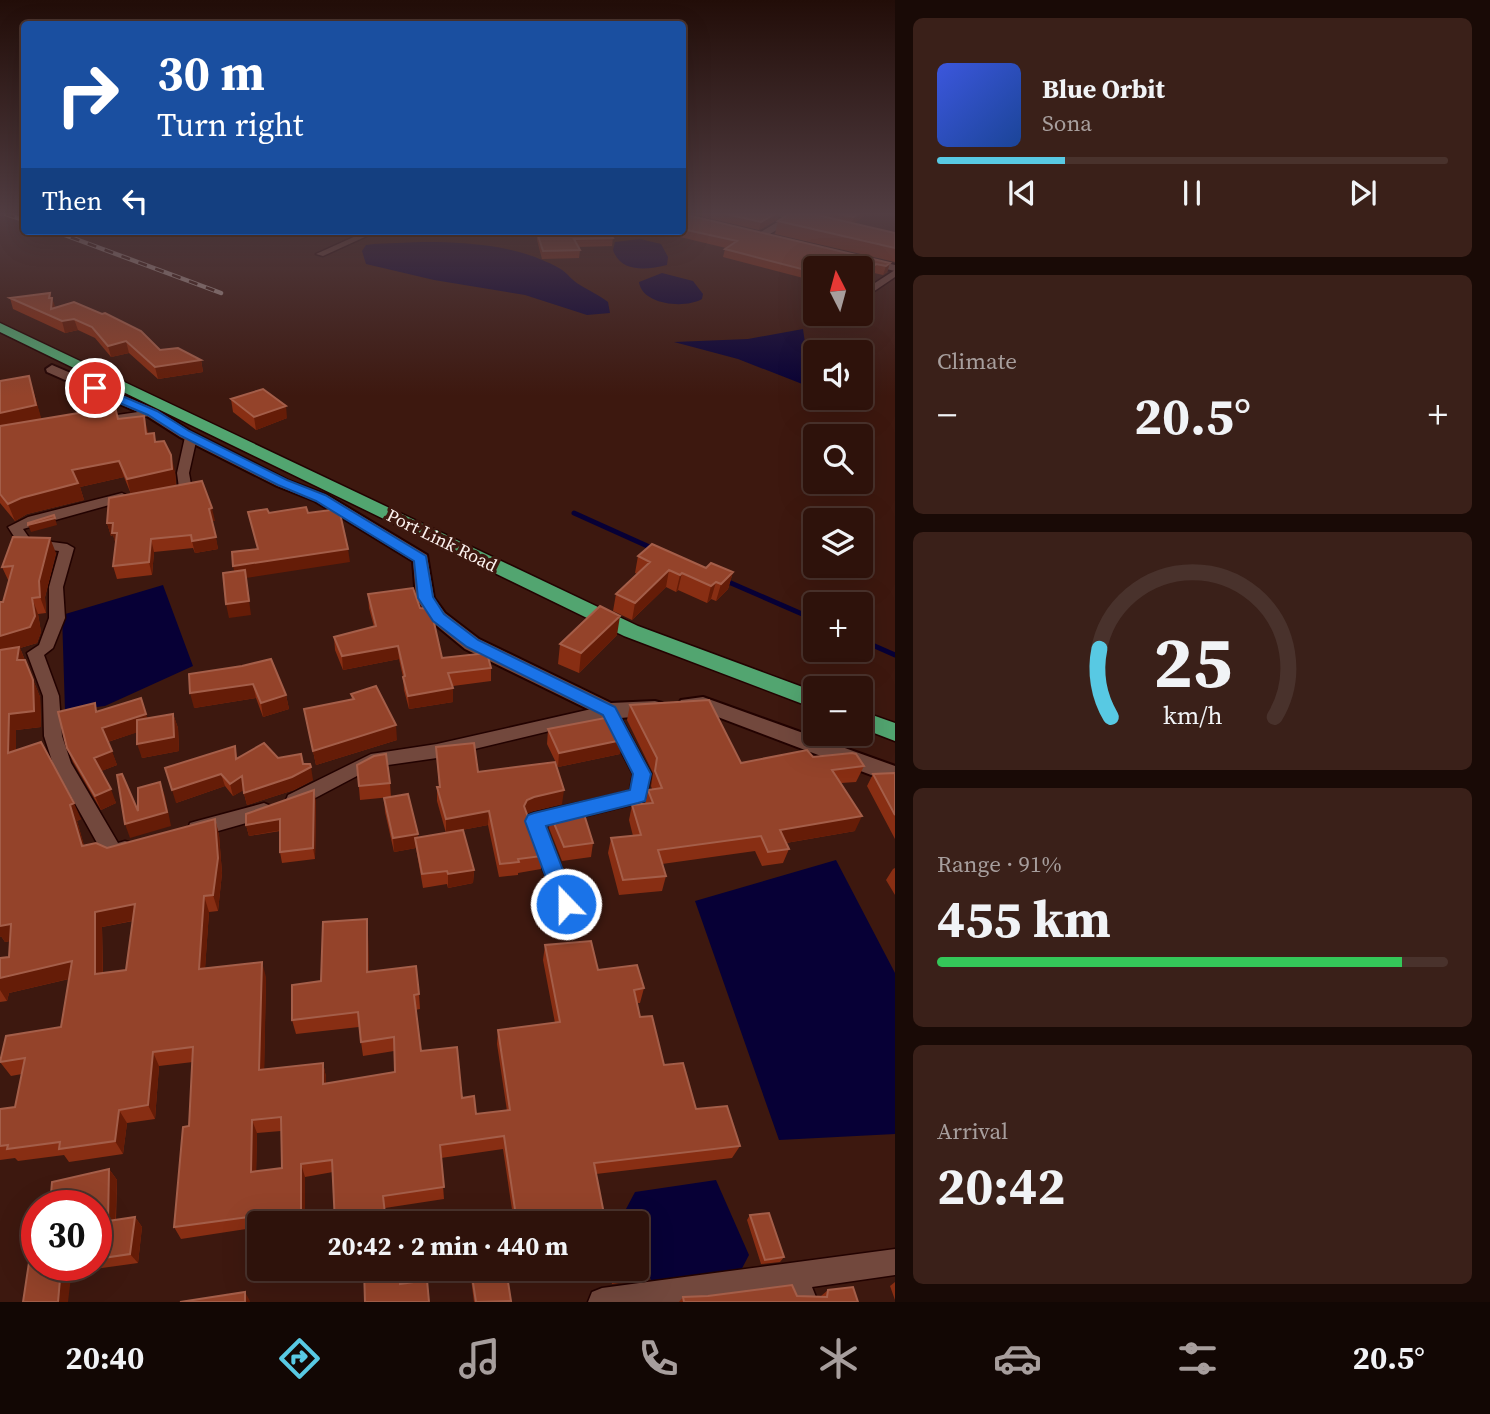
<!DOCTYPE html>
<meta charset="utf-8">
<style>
:root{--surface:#2e120b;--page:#3a2019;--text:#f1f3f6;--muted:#a79e9d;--line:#49322c;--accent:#58c9e3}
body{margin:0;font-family:"Source Serif 4",serif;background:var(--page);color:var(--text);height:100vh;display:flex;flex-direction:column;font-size:26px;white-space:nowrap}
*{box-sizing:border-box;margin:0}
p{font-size:23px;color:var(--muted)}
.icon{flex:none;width:38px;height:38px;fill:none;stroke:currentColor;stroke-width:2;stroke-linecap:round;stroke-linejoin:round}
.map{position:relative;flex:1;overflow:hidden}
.panel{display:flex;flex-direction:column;gap:18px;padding:18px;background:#190a06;width:595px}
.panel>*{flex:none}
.top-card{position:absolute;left:21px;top:21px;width:665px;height:214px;border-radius:7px;box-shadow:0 7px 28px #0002,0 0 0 2px var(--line);background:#1a4fa0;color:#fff;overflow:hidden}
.needle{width:46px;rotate:354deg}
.fabs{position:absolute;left:803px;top:256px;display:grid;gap:14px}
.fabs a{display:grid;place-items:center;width:70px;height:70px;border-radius:7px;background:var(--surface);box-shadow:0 7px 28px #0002,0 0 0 2px var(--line);font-size:35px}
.speed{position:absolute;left:21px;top:1190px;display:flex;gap:14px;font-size:35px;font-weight:700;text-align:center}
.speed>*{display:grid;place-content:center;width:91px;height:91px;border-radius:50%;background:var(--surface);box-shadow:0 7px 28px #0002,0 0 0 2px var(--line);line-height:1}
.speed .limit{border:10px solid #d22;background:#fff;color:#111}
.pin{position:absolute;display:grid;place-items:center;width:60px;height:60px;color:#fff;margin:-30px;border:4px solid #fff;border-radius:50%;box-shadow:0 2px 7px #0007}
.me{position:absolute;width:77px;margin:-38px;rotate:338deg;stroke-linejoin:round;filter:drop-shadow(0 0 5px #0008)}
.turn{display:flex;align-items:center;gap:24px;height:147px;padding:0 21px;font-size:32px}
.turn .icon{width:91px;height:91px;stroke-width:2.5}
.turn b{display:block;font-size:49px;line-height:60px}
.then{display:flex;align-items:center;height:66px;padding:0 21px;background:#0003;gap:14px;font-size:26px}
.big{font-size:52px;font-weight:700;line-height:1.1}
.panel .card{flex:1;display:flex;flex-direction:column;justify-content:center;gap:10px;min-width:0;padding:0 24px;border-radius:10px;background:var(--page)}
.panel .dial{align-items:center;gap:0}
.dial svg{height:182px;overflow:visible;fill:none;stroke:var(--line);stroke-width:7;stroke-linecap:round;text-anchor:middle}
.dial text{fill:var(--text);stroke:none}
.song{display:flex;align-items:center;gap:21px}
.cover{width:84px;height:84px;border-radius:10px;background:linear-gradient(135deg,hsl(230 70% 55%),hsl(220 70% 35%))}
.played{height:7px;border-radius:4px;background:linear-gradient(90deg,var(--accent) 25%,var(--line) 25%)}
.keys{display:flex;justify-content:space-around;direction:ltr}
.heat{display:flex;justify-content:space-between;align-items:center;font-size:38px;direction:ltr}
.charge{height:10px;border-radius:5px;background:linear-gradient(90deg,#34c759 91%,var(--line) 0)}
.trip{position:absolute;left:247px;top:1211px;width:402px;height:70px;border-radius:7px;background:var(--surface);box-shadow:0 7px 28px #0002,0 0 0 2px var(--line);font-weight:700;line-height:70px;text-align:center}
.tab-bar{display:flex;height:112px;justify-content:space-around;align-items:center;background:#120704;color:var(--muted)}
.tab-bar .icon{width:49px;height:49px}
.tab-bar .on{color:var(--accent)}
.tab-bar b{font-size:32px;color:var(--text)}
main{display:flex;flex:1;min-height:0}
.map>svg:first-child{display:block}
.water{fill:#070036}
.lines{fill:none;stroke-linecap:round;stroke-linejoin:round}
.stream{stroke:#070036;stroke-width:5}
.minor-casing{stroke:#220200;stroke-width:3}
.tertiary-casing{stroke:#220200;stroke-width:4}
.trunk-casing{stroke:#220200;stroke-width:3}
.minor{fill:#72483d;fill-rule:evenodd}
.tertiary{fill:#72483d;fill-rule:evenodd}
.trunk{fill:#52a570;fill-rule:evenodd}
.rail-casing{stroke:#b19d97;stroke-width:4.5}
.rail{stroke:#3d180f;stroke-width:2.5;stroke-dasharray:9;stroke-linecap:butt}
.wall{fill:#882e13;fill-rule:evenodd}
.shaded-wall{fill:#651c07}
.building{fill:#94432a;stroke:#a45e49;stroke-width:2;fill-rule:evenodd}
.route{fill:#1a73e8;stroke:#114b97;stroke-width:2}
.labels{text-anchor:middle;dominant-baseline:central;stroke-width:7;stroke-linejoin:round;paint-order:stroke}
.street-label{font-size:18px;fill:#fcf2ef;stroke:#3d180f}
</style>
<main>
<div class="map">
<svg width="895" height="1302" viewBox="0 0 895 1302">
<rect width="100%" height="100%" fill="#3d180f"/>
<path class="water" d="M640 239 661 244 668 257 667 265C647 270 621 273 613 250L615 242Z
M422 242C470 242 517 245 559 268 568 273 572 281 580 285 590 291 599 295 608 302L610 313 587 315 525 295 434 280 366 264 362 251 366 245 373 244Z
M662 273 693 281 703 294 702 299C685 309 642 305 639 282Z
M803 329 805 343 815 368V389L738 359 674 342 748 339Z
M163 585 193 666 105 706 65 711 62 615Z
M836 860 895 973V1134L779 1140 695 901Z
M716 1180 749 1255 738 1276 652 1283 637 1241V1223H631L626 1209 635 1192Z"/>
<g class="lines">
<path class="stream" d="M574 513 654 549
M724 580 816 620
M861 640 895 655"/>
<defs>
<path id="minor" d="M773 214H793L811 220 807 222 793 220 765 237H759V233L784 218Z
M367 231H378L323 256 316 254Z
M895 270V277L867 296H861V292Z
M152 410 156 411V415L96 424 90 421 96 418Z
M191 433 197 437 189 473 192 490 186 494 167 496V490L179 488 177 473 185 437Z
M122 493 132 498V504L120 502 23 529 30 539 67 544 74 548 63 587 65 618 53 648 44 655 59 696 62 736 71 763 118 843 125 841 132 843 135 849 132 855 113 861 106 859 53 764 44 736 43 696 27 653 39 645 49 618V587L59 551 20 546 8 527 28 517Z
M609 705 615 707 651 774 645 801 638 803 545 826 576 904 573 910 566 913 559 910 556 904 525 821 527 816 534 813 630 791 633 774 604 718 437 758 374 767 302 805 295 807 288 805 286 800 288 795 371 754 437 744Z
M264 803 271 806 273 811 271 816 197 837 190 835 188 829 190 823 197 821Z
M895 1249V1275L812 1287 818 1302H790L786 1290 702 1302H588L592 1292 602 1288Z"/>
<path id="tertiary" d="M864 258 895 265V271L860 263 859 261Z
M52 365 157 410 190 431 287 480 327 495 427 555 434 598 445 613 479 639 611 703 655 701 662 703 665 708 662 713 655 715 609 719 602 716 465 649 431 621 416 598 413 561 315 501 277 486 180 437 147 416 47 372 46 369Z
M703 697 895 766V784L702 711 681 710 678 705 681 700Z"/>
<path id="trunk" d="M0 323 638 626 816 692V709L624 636 0 332Z
M861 711 895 723V741L861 728Z"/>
</defs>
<use href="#minor" class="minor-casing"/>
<use href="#tertiary" class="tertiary-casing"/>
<use href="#trunk" class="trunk-casing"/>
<use href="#minor" class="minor"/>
<use href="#tertiary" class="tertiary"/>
<use href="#trunk" class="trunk"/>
<defs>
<path id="rail" d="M6 214 24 220
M54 231 221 293"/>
</defs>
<use href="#rail" class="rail-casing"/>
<use href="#rail" class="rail"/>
</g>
<path class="wall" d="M683 214 890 263 887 272 883 275 874 273 864 282 861 281V268H816L811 280 723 257 725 249 726 248 655 231H682Z
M691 214H779L778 219 759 230Z
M789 214H867L854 223 895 233V262L775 234 778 221Z
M69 231H107L89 237Z
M537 232 613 238 612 246 578 247 580 250 579 258 542 259 537 240Z
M50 293 55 308 160 350 201 360 203 372 158 379 129 353 111 357 95 338 78 330 65 333 13 309 10 298Z
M29 376 41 419H118L148 434 154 433 156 442 175 472 176 486 215 521H212L218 549 195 553 193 548 154 552 152 575 117 579 113 566 116 544 113 535 111 536 107 523 131 494 124 477 80 487 84 500 27 514 15 521 0 503V381Z
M231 399 287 418 256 430 233 412Z
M56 553 45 597 46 613 38 614 41 632 37 643 20 648 40 697 41 727 16 730V751L81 819 77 821 84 846 107 848 215 819 219 835 222 873 218 911 209 912 205 968 266 977 264 1070 323 1063 326 1077V1084L395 1072 394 1051 363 1056 359 1027 296 1034 292 1020 321 981 368 934 369 972 419 994 420 1009 415 1010 421 1051 476 1114 507 1111 497 1044 498 1030 555 1023 543 960 545 945 598 970 644 988 640 1003H637L640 1017 664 1065 696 1109 740 1146 732 1158 596 1174 604 1214 636 1223H514L503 1149 441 1158 444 1199 385 1208 386 1223H335L333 1172 305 1177V1223H259V1227L181 1239 174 1227 189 1126 193 1062 159 1066 155 1119 127 1123 123 1154 69 1162 64 1155 18 1161 15 1158 0 1160V1109L15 1107 22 1074 11 1076 0 1062 61 1027 69 979 9 993 7 1001 0 1002V958L9 957 10 941 5 942 1 936 0 937V602H3L9 582 2 567ZM133 921 126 970 103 973 102 927ZM281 1131 282 1168 256 1172 257 1133Z
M638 556 706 568 733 572 728 589 716 601 711 599 707 603 678 590 676 592 666 587 632 620 613 611 616 594 637 574 635 573Z
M368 594 420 608 442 658 491 668V681L453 686V702L409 709 404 690 403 677 399 659 343 670 335 650 334 637 374 627 369 608Z
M617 635 579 673 558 664 560 644Z
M242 666 286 695 289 709 263 717 256 698 194 708Z
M351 694 397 740 316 765 304 709 352 700Z
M630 705 741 763 813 757 864 766 856 782 841 783 855 831 786 843 789 849 783 863 762 866 755 851 662 864 666 876 662 891 619 895 608 853 611 838 633 836 629 820 632 805 645 804 648 790 652 789 651 786 653 773 627 720Z
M98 712 148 718 173 714 178 728 179 751 142 758 137 732 108 742 117 765 101 771 116 803 101 810 73 762 67 748Z
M548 729 622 740 620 754 558 767 547 744Z
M235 746 237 758H278L303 764 313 780 294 790 247 805 243 790 233 796 225 786 176 803Z
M436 747 478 772 562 804 533 811 527 813 542 856 541 869 518 873V875L499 877 488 825 451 832 474 870 473 883 448 888 447 884 423 888 416 848 394 852 385 812 384 798 418 838 446 833 437 801V787H439Z
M357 765 390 783 391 797 360 800Z
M895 773V839L867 786 873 774Z
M316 801 315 859 282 863 280 852V831L249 836 246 825Z
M572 813 593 843 591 857 562 861 549 828 550 814Z
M895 868V895L886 880 893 869Z
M109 1169 117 1180 116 1220 135 1217 142 1227 138 1263 73 1272 71 1277 37 1265H96V1206Z
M750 1215 784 1257 780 1262 761 1264 747 1220Z
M338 1269H390L391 1281 401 1284 429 1302 364 1273 340 1277Z
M506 1269 511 1302H474L471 1279V1270Z
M609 1269H637L646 1270 640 1280 612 1284Z
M895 1282V1300L890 1286Z
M828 1290 858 1302H679L683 1297 821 1296Z"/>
<path class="shaded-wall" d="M775 214H779L778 219 759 230 761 222Z
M858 214H867L851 225 854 217Z
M87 231H107L89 237Z
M890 263 887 272 883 275 886 266Z
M876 264 874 273 864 282 867 273Z
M816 270V277L811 280 813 272Z
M50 293 52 302V298L56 309 54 318 49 298Z
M74 319 78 330 65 333 62 321Z
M126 341 129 353 111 357 108 346Z
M201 360 203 372 158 379 155 367Z
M29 376 42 421 0 430V413Z
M286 406 287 418 256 430 254 417Z
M144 416 148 432 150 450 146 434Z
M171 455 175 472 176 486 131 495 127 479Z
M119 461 124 477 80 487 84 500 27 514 15 521 8 504 72 470Z
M212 508 215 521H212L209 509Z
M55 518 57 525 31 532 28 525Z
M107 523H113L117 533 116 546 113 535 111 536Z
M216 537 218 549 195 553 192 541Z
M50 538 56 553 45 597 46 613 40 597 39 581Z
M151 539 154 552 152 575 149 562Z
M348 549 350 562 246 578 251 615 229 618 226 604 236 579 233 566Z
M669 570 666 587 632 620 635 603Z
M733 572 728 589 716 601 721 584Z
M682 573 678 590 676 592 680 575Z
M716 582 711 599 707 603 711 586Z
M32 598 38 614 41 632 37 643 20 648 26 663 0 654V636Z
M620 616 617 635 579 673 581 653Z
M398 646 399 659 343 670 342 656Z
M25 660 40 697 41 727 16 730V769L8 753 9 714Z
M253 684 256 698 194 708 190 693Z
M453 688V702L409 709 408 696Z
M286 695 289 709 263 717 261 703Z
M146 714 151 728 107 742 102 728Z
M173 714 178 728 179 751 142 758 137 744Z
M396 725 397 740 316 765 313 751Z
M622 740 620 754 558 767 559 753Z
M112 751 117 765 99 772 94 758Z
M311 767 313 780 294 790 247 805 244 793Z
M221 774 225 786 176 803 172 790Z
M242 776 246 789 233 796 230 784Z
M160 782 165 796 171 826 130 838 125 824Z
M111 789 116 803 101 810 95 796Z
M314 790 316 801 315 859 313 848Z
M564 790 562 804 533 811 526 814 524 806 527 800 534 797Z
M74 803 81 819 77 821 89 862 82 846 70 805Z
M489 811 488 825 446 833V819Z
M862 816 855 831 774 845 780 830Z
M215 819 219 835 222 873 218 911 213 895Z
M280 819 282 830 249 836 246 825Z
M418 834V848L415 838 416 848 394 852 393 838Z
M474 870 473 883 448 888V874Z
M204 896 209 912 204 984 199 969Z
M135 904 141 919 102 927 103 989 95 974V912Z
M367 919 368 934 369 987 367 972Z
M11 924 20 939 5 942 1 936 0 937V925Z
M72 961 81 976 9 993 7 1001 0 990V978Z
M262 962 266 977 264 1084 259 1070Z
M153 1052 159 1066 155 1119 148 1105Z
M323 1063 326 1077V1098L323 1084Z
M119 1110 127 1123 123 1154 115 1141Z
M252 1120 257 1133 256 1184 251 1172Z
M301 1164 305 1177V1223H303L301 1217Z
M109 1169 117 1180 115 1231 108 1221Z
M135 1217 142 1227 138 1263 130 1254Z
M63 1265H66L73 1272 71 1277 68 1302H58L61 1268Z
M245 1292 250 1301V1302H245Z"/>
<path class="building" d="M682 214H683L890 263 886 266 876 264 867 273 861 272V268H842L825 264 819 268H816V270L813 272 725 249 737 241 682 229Z
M726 214H775L761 222Z
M789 214H813L895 233V248L778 221Z
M838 214H858L854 217Z
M546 231H609L613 238 574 239 580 250 543 251 537 232Z
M50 293 49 298H52L51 309 74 302 102 314 105 313 141 331 160 350 178 348 201 360 155 367 126 341 108 346 92 327 74 319 62 321 10 298Z
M29 376 36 405 0 413V381Z
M263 389 286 406 254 417 231 399Z
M115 407 118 419 144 416 146 434 154 433 155 442 164 441 171 455 172 469 127 479 119 461 72 470 78 483 21 498 8 504 0 494V426Z
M202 481 212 508 209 509 216 537 192 541 191 535 151 539 149 562 113 566 117 533H112L113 523H107L109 498Z
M306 507 308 513 339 509 348 549 233 566 232 552 258 549 248 512 267 509 269 513Z
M54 515 55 518 28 525V523Z
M13 537 50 538 39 581 40 597 32 598 35 616 30 627 0 636V602H3L13 566 2 567Z
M652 544 706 568 711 563 733 572 721 584 716 582 711 586 682 573 680 575 669 570 635 603 616 594 650 562 638 556Z
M245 570 249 601 226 604 223 573Z
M413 588 420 608 431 609 442 658 487 653 491 668 448 673 453 688 408 696 403 677 405 676 398 646 342 656 334 637 376 626 368 594Z
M600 606 620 616 581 653 560 644Z
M19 647 17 660H25L33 680 34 711 9 714 8 753 41 742 74 803 70 805 82 846 96 843 107 848 215 819 218 858 213 895 204 896 199 969 262 962 259 1070 323 1063V1084L395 1072 394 1037 361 1042 358 1012 292 1020V985L321 981 323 922 367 919V972L416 966 419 994 414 995 421 1051 457 1047 462 1098 474 1096 476 1114 510 1110 498 1030 560 1022 545 945 591 941 598 970 637 965 644 988 634 990 640 1017 652 1016 664 1065 683 1063 696 1109 727 1106 740 1146 594 1163 604 1214 634 1212 636 1223H517L504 1136 440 1145 444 1187 383 1196 386 1223H335L332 1160 301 1164V1217L271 1221V1214L174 1227 183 1127 189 1126 193 1047 153 1052 148 1105 119 1110 115 1141 59 1149 60 1142 7 1149 8 1145 0 1146V1109L15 1107 25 1058 0 1062 6 1036 61 1027 72 961 0 978V958L9 957 11 924 0 926V650ZM135 904 126 970 95 974V912ZM281 1117 282 1168 251 1172 252 1120Z
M271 659 286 695 261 703 253 684 190 693 189 674 242 666Z
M376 686 396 725 313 751 304 709 354 699 351 694Z
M141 698 146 714 102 728 112 751 94 758 111 789 95 796 67 748 58 712 95 703 96 712Z
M709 700 741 763 807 750 813 757 852 753 856 754 864 766 832 770 862 816 780 830 789 849 768 852 761 836 658 850 666 876 623 880 611 838 641 835 632 805 653 803 648 790 662 788 655 771 657 758 630 705Z
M173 714 174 737 137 744V720Z
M610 717 622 740 559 753 548 729Z
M264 743 278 758 301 754 303 764H310L311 767 292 777 244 793 242 776 230 784 221 774 172 790 165 768 235 746 236 759Z
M474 743 478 772 555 762 564 790 534 797 527 800 524 806 542 856 518 859 519 862 500 864 489 811 446 819 437 787H440L436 747Z
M386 754 390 783 359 786 357 765 374 756Z
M895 773V815L873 774Z
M122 774 138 811V788L160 782 167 812 125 824 117 775Z
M314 790 313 848 280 852V819L246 825V814Z
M408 794 418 834 393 838 384 798Z
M571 809 572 813 583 811 593 843 564 847 550 814Z
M463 830 474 870 448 874 447 871 422 874 415 838Z
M109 1169 108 1221 135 1217 130 1254 96 1259V1206H50L52 1182Z
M769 1213 784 1257 765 1260 750 1215Z
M35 1223H37V1265H63L61 1268 58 1302H23Z
M637 1226 646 1270 616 1274 615 1269H637Z
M364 1269H389L390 1281 400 1280V1284L427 1280 429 1302H365Z
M476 1269H506L511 1301 476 1302 471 1270Z
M792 1285 797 1296 827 1297 828 1290 853 1287 858 1302H684L683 1297 708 1296Z
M245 1292V1302H180Z"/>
<linearGradient id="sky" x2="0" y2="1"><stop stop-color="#220d08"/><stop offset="0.54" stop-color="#513d42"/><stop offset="1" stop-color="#513d42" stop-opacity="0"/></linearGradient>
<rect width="895" height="396" fill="url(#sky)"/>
<path class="route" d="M91 386H99L157 411 189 431 287 480 325 495 426 556 433 597 444 614 478 640 615 707 651 774 645 801 638 803 546 826 576 904 573 910 566 913 558 910 525 821 528 815 534 813 630 790 633 774 603 715 467 647 433 621 418 598 414 561 316 501 278 485 181 436 148 415 91 391Z"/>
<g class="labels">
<g class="street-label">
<text transform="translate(442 540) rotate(26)">Port Link Road</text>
</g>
</g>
</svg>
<div class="fabs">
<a><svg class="needle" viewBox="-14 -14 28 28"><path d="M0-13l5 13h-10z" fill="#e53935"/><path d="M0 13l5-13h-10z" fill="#a79e9d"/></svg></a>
<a><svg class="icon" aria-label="sound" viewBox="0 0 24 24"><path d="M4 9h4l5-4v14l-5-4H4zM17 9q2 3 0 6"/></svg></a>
<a><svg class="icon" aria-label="search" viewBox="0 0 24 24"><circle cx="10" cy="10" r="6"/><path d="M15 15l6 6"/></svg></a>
<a><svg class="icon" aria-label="layers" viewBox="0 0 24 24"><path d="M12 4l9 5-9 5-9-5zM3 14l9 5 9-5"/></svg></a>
<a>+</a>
<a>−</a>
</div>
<div class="speed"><div class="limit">30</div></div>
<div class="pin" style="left:95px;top:388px;background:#d93025"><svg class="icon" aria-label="arrive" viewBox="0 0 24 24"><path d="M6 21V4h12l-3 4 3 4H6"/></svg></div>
<svg class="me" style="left:566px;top:904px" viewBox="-20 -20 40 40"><circle r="17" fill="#1a73e8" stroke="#fff" stroke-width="3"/><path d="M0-11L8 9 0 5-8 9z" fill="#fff"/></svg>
<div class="trip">20:42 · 2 min · 440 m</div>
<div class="top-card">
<div class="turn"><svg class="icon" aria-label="right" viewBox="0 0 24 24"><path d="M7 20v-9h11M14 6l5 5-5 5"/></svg><div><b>30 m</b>Turn right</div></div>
<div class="then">Then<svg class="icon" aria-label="left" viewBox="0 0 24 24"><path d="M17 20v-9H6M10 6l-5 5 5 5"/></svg></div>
</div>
</div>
<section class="panel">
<div class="card">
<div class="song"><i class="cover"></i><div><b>Blue Orbit</b><p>Sona</p></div></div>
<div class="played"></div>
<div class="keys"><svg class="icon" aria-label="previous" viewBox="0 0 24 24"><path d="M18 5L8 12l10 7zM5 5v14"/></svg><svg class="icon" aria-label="pause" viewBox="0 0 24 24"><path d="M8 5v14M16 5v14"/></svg><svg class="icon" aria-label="next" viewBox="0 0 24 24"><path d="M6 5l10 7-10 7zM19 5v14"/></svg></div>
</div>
<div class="card"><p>Climate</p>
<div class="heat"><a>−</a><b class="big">20.5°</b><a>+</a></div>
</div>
<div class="card dial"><svg viewBox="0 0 100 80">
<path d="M14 69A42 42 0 1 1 86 69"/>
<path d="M14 69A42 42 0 0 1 9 39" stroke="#58c9e3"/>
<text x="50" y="56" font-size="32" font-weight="700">25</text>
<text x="50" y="72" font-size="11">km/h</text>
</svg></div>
<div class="card"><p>Range · 91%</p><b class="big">455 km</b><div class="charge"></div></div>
<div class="card"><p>Arrival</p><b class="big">20:42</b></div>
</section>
</main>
<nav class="tab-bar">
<b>20:40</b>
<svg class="icon on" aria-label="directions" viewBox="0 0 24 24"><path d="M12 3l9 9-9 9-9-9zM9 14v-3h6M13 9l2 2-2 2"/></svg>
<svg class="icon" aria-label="music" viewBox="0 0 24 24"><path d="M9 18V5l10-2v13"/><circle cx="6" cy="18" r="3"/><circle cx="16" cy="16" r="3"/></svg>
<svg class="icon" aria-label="phone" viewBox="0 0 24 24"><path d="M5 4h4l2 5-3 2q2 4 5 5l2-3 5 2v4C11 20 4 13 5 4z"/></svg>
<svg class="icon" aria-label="climate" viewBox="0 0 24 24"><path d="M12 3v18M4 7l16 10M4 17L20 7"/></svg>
<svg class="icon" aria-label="car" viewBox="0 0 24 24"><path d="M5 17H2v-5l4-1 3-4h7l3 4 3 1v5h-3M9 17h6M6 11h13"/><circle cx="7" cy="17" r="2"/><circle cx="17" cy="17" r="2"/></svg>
<svg class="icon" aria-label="filters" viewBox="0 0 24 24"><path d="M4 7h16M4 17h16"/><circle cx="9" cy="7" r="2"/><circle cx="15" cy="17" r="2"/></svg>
<b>20.5°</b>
</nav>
